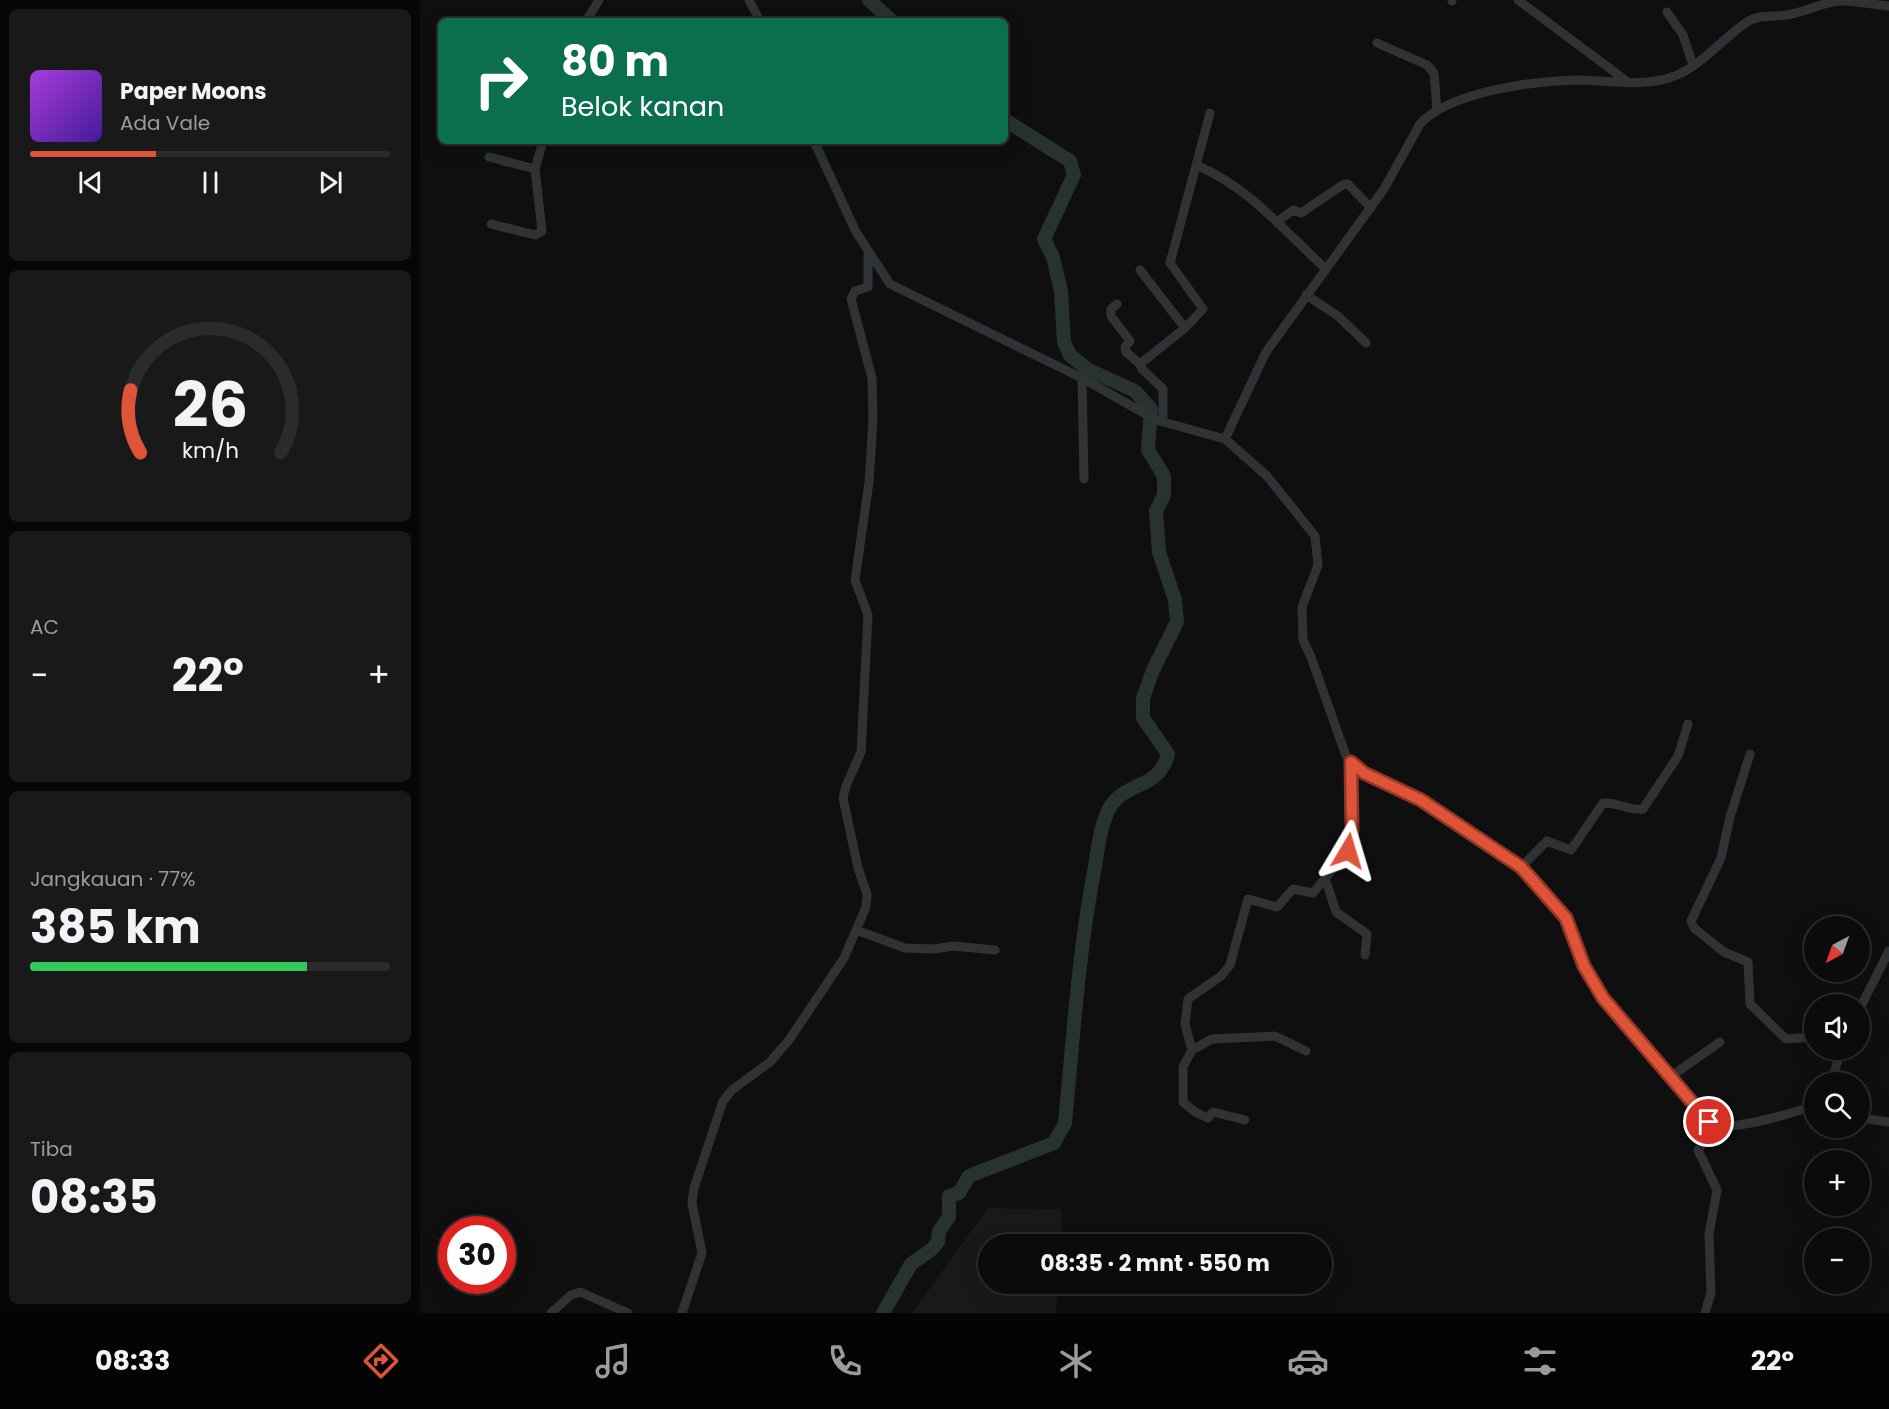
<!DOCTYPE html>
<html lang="id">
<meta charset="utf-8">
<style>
:root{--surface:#0b0b0c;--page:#19191a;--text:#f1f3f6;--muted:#9a9b9d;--line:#2b2b2d;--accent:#df5438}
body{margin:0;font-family:Poppins,sans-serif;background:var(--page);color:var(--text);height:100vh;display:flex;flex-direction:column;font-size:22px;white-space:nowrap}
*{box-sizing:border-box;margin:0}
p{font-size:20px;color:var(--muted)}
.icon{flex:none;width:33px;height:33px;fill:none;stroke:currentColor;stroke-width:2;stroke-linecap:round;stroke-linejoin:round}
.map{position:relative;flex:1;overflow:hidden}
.sheet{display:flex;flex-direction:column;gap:9px;padding:9px;background:#060607;width:420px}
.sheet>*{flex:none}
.guide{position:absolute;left:18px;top:18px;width:570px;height:126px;border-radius:9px;box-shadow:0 6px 24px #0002,0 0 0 2px var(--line);background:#0b6e4f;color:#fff;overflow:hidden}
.needle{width:39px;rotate:221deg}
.controls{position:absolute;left:1384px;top:916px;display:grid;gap:12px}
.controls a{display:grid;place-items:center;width:66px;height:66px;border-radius:50%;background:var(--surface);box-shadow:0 6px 24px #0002,0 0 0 2px var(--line);font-size:30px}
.speed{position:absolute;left:18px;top:1216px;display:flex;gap:12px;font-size:30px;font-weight:700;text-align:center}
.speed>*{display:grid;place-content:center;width:78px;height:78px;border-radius:50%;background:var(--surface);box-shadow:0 6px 24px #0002,0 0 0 2px var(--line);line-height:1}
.speed .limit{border:9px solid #d22;background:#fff;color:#111}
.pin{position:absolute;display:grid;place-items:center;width:51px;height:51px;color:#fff;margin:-26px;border:3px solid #fff;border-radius:50%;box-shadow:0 2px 6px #0007}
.me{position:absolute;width:66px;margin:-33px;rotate:7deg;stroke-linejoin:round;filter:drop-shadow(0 0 4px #0008)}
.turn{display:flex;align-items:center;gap:21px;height:126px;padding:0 24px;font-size:27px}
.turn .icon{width:78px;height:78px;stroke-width:2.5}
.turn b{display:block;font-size:42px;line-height:51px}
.big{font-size:45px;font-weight:700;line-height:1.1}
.sheet .widget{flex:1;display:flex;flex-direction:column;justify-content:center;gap:9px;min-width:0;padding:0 21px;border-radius:9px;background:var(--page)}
.sheet .dial{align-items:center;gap:0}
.dial svg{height:156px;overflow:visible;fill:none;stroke:var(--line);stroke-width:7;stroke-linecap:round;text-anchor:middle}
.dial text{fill:var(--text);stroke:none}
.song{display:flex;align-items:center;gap:18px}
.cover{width:72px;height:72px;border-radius:9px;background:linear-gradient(135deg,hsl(280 70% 55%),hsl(260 70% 35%))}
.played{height:6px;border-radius:3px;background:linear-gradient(90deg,var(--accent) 35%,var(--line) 35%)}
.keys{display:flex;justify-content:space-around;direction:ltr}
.heat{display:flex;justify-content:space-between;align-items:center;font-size:33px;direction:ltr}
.charge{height:9px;border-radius:4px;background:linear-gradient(90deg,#34c759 77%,var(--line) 0)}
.trip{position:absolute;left:558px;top:1234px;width:354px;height:60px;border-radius:30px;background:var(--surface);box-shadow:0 6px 24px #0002,0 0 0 2px var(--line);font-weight:700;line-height:60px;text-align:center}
.menu{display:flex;height:96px;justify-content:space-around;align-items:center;background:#040405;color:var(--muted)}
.menu .icon{width:42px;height:42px}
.menu .on{color:var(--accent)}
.menu b{font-size:27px;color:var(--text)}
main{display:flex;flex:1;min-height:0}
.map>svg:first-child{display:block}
.green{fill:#171a16}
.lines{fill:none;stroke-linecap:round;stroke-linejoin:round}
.river{stroke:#273231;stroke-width:14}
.minor{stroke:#303335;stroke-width:9}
.route-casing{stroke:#913724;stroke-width:15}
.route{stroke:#df5438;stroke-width:10}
</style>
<main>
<section class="sheet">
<div class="widget">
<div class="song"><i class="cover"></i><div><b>Paper Moons</b><p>Ada Vale</p></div></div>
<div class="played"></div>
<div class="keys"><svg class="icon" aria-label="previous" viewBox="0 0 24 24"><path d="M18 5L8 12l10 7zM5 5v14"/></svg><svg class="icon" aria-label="pause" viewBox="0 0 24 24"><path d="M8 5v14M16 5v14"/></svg><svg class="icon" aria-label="next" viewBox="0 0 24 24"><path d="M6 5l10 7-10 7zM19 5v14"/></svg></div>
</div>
<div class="widget dial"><svg viewBox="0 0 100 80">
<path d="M14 69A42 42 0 1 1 86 69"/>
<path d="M14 69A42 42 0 0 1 9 37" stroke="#df5438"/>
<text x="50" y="56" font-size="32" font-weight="700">26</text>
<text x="50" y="72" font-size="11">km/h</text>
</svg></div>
<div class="widget"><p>AC</p>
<div class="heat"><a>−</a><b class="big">22°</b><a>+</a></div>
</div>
<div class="widget"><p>Jangkauan · 77%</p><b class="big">385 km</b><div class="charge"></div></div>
<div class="widget"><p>Tiba</p><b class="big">08:35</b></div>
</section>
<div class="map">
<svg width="1469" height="1313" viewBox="0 0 1469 1313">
<rect width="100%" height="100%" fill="#0f0f10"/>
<path class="green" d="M568 1208 642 1209 640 1245H568V1284H638L636 1313H492Z"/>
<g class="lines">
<path class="river" d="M449 0 472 21
M463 1313 491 1264 511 1250 518 1242 519 1231 529 1217V1196L539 1193 549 1176 634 1143 645 1123C653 1041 658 958 673 877 677 858 678 837 685 818 698 778 738 794 748 754L723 718V698L733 670 757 622 755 600 739 552 736 511 744 495V476L728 450 731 409 715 391 667 369 650 355 644 342 641 291 633 257 624 239 654 175 650 161 585 120"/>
<path class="minor" d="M329 0 340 21
M1098 0 1208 82
M1032 1V0
M1247 12 1263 35 1273 65
M166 21 179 0
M957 43 1007 65 1014 73 1017 111
M394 141 436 232 470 284 662 378 736 420 805 439 847 476 895 536 898 565 882 607 883 640 891 657 926 756 944 773 1001 800 1101 867 1146 918 1164 966 1183 997 1289 1122C1305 1135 1373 1112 1395 1106
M69 157 115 169
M778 166C829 187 865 232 905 268
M857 222 873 210 881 213 924 184H928L951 208
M71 224 115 235 122 231 115 169 123 141
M720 270 765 328
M886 295 918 316 946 343
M697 304 691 309V316L710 341 705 347 706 352 720 364
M662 378 664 479
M743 421V389L722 369 720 364 765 328 783 309 750 263 790 113
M805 439 846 352 964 189 1000 124C1029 92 1113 81 1155 80 1183 80 1213 86 1241 80 1279 72 1298 41 1327 22 1339 14 1353 17 1367 15 1385 12 1401 3 1419 1 1435 0 1453 5 1469 6
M1330 754 1310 817 1301 858 1271 921 1274 928 1304 952 1328 962 1330 1004 1366 1039 1395 1037
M1101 867 1127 841 1151 850 1183 803C1198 802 1209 811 1223 809L1258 756 1268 724
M905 878 916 912 947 934 945 955
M436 930 485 948 514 949 533 946 575 950
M1440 1008 1469 951
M772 1050 792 1039 855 1036 886 1051
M1250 1077 1300 1042
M1411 1083 1421 1050
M1440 1118 1469 1122
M825 1120 793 1112 788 1118 775 1112 763 1102V1067L772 1050 765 1024 768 999 801 976 810 965 828 899 857 907 873 889 893 893 929 849 933 797 931 762
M131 1313 151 1295 160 1292 208 1313
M262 1313 282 1253 272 1203 274 1188 303 1101 312 1090 350 1062 369 1040 424 958 446 907 447 894 438 868 423 798 426 786 441 752 448 615 435 580 449 482 453 420 452 378 431 299 435 291 448 287V253
M1285 1313 1291 1293 1289 1234 1297 1190 1278 1150 1295 1126"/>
</g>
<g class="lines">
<defs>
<path id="route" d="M928 851 932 830 931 762 944 773 1001 800 1101 867 1146 918 1164 966 1183 998 1289 1122"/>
</defs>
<use href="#route" class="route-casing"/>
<use href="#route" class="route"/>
</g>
</svg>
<div class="controls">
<a><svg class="needle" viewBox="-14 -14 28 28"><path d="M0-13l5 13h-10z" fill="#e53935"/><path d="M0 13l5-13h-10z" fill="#9a9b9d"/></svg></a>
<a><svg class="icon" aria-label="sound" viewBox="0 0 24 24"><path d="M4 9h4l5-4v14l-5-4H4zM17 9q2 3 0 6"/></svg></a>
<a><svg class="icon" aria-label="search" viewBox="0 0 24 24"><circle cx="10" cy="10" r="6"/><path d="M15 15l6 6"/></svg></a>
<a>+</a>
<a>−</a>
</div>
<div class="speed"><div class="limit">30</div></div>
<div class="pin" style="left:1289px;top:1122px;background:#d93025"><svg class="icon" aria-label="arrive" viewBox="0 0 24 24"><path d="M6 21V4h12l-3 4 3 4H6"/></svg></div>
<svg class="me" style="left:928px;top:851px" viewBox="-20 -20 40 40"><path d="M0-17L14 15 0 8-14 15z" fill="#df5438" stroke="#fff" stroke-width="4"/></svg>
<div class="trip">08:35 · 2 mnt · 550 m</div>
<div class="guide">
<div class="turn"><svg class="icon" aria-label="right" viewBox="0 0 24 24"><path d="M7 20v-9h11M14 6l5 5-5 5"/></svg><div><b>80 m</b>Belok kanan</div></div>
</div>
</div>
</main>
<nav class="menu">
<b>08:33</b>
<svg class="icon on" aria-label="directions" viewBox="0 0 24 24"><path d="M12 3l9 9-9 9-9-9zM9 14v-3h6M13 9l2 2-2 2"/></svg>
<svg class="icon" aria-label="music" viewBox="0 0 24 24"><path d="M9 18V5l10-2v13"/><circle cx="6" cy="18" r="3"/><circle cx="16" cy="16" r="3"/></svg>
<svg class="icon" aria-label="phone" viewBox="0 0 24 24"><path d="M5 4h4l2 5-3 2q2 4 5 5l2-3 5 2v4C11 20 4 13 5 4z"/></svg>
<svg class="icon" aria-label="climate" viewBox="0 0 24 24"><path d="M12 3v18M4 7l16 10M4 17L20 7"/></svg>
<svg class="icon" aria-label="car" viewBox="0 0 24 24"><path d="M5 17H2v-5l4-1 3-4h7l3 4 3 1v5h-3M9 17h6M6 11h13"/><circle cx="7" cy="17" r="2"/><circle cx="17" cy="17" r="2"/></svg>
<svg class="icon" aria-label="filters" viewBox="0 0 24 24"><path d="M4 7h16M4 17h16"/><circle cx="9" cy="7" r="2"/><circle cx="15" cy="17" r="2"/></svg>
<b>22°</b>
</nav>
